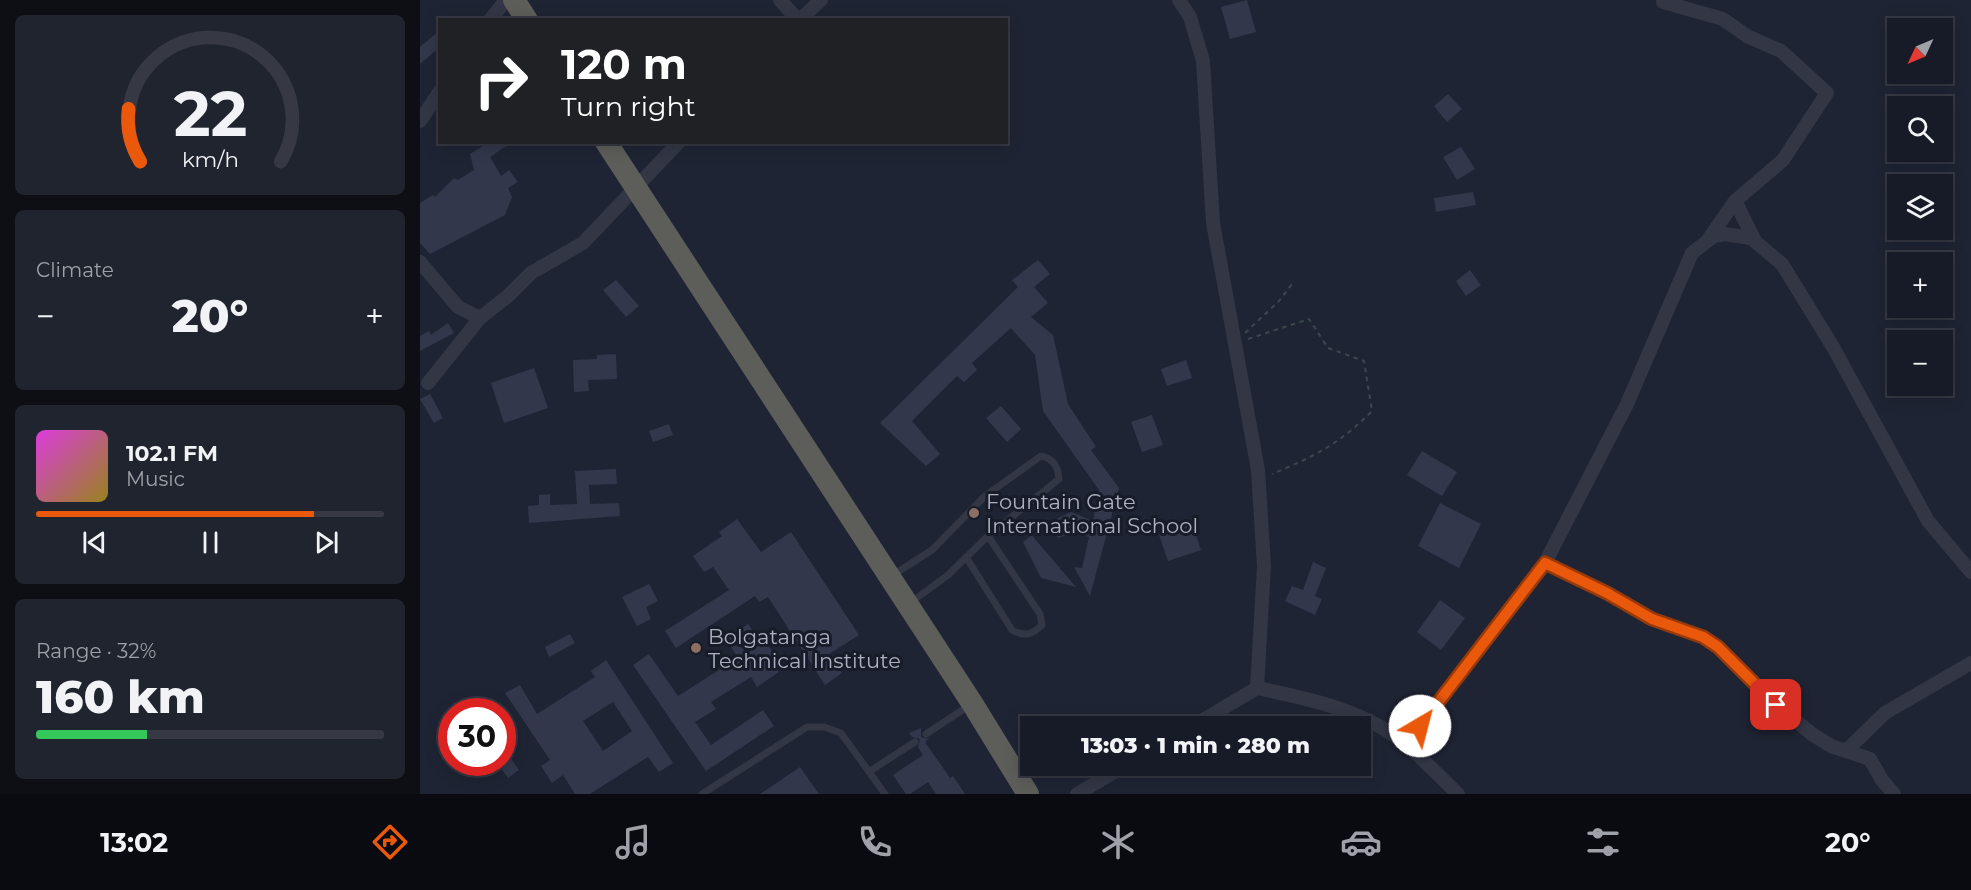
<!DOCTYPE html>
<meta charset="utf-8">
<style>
:root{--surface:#171b27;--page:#20242f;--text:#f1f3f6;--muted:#9ea1a7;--line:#363944;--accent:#ea580c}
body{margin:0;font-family:Montserrat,sans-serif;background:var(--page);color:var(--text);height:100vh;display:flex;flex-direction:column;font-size:22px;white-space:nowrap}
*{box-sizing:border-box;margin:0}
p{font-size:20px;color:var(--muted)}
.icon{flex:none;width:33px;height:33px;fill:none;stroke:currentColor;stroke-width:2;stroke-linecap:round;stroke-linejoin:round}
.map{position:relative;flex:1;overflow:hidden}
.drawer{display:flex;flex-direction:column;gap:15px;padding:15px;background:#0d0f15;width:420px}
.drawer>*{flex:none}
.guide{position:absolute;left:18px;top:18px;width:570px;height:126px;border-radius:0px;box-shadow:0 3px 15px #0003,0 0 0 2px var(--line);background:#202124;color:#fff;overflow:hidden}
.needle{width:39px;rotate:226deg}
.fabs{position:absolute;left:1467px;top:18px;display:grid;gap:12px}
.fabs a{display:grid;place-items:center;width:66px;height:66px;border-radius:0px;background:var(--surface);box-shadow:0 3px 15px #0003,0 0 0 2px var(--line);font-size:30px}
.speed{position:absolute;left:18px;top:698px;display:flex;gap:12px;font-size:30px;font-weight:700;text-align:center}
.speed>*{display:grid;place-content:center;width:78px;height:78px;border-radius:50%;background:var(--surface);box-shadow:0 3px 15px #0003,0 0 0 2px var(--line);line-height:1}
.speed .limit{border:9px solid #d22;background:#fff;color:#111}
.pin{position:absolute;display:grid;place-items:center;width:51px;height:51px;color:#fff;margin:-26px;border-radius:12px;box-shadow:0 3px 9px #0006}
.me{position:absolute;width:66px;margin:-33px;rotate:37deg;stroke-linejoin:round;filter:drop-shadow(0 0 4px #0008)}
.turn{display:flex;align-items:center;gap:21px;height:126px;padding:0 24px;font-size:27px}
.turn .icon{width:78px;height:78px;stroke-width:2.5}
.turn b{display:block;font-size:42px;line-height:51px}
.big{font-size:45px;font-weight:800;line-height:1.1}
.drawer .card{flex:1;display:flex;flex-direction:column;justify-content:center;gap:9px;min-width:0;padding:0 21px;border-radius:9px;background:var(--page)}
.drawer .dial{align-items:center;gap:0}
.dial svg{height:156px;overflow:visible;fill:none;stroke:var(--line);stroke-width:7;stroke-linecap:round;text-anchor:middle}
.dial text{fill:var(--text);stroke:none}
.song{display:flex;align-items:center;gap:18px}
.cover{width:72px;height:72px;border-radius:9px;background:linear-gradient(135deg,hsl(300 70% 55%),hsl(50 70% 35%))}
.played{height:6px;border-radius:3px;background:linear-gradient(90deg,var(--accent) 80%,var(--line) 80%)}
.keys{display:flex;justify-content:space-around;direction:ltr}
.heat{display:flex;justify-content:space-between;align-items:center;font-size:33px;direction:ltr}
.charge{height:9px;border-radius:4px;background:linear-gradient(90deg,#34c759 32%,var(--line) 0)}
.trip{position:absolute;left:600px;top:716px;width:351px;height:60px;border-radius:0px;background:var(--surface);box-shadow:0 3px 15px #0003,0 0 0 2px var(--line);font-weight:800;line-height:60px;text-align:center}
.menu{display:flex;height:96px;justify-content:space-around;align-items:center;background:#090b10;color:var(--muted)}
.menu .icon{width:42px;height:42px}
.menu .on{color:var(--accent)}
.menu b{font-size:27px;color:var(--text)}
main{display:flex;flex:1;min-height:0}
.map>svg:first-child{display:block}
.building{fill:#32374b;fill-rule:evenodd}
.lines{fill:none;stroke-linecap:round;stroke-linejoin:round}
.path{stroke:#3a484e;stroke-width:2;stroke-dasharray:4.5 4.5;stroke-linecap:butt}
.service{stroke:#333645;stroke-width:7}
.minor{stroke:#333645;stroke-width:14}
.trunk{stroke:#5d5e5a;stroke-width:22}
.route-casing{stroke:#983908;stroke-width:15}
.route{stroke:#ea580c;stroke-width:10}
.education-dot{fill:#8d6e63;stroke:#181c29;stroke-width:2}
.labels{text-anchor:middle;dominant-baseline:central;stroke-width:6;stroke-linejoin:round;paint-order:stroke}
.poi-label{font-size:21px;fill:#acb0c2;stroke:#181c29;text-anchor:start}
</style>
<main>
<section class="drawer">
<div class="card dial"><svg viewBox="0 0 100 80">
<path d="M14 69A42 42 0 1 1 86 69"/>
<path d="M14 69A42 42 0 0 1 8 42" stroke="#ea580c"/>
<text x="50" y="56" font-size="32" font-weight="700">22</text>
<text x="50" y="72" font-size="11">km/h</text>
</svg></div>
<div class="card"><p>Climate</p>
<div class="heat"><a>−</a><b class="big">20°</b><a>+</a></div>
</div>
<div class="card">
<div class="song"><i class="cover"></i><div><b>102.1 FM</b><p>Music</p></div></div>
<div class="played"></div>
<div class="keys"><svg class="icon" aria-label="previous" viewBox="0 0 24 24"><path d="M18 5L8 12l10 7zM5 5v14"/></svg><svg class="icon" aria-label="pause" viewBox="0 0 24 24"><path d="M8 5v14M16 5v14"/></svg><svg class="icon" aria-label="next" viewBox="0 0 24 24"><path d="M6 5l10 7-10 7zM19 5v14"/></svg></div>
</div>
<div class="card"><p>Range · 32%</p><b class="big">160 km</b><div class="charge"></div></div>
</section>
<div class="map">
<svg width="1551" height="794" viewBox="0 0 1551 794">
<rect width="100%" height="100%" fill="#1f2434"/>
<path class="building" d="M827 0 836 32 810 39 801 7Z
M20 30V47L0 64V47Z
M1028 94 1042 109 1027 122 1014 106Z
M69 142H92L70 157 81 176 89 170 98 182 88 188 92 197 85 215 10 254 0 243V203L13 195 15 197 34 178 38 180 54 170 50 154Z
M1041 147 1055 169 1037 180 1023 157Z
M1053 192 1056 205 1016 212 1014 198Z
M618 260 630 274 614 287 628 303 611 317 633 335 648 404 676 447 671 450 699 488 670 596 654 567 662 568 669 537 653 533 638 538 630 522 651 512 673 521 679 490 623 411 615 355 591 328 552 363 557 370 544 382 537 376 492 421 520 454 506 466 460 423 598 287 592 280Z
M1050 270 1061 285 1046 296 1036 281Z
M196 280 219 306 206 317 183 290Z
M28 323 34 333 0 351V336L9 331 11 335Z
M196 354 197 379 168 380 169 391 154 392 153 360 177 359V355Z
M766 360 772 378 747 386 741 369Z
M114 368 128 408 84 423 71 383Z
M10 394 23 418 14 423 0 399Z
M581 406 601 429 587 442 566 418Z
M732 415 743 445 722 452 711 422Z
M249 424 253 435 233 442 229 431Z
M1002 451 1037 472 1022 496 987 475Z
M196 469 197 484 169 485 170 504 199 503 200 516 109 523 108 506 119 505V495L130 494V505L157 504 155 471Z
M1020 503 1061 524 1039 568 998 546Z
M317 519 341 552 371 532 439 635 409 654 422 673 405 685 348 597 339 602 335 596 256 648 245 631 309 590 293 567 284 572 273 556 302 536 299 532Z
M772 523 781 550 748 561 739 535Z
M612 535 615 539 656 587 621 578 603 542Z
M893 562 906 568 895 596 902 599 895 615 865 601 872 586 883 590Z
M229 584 238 601 226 607 231 619 217 626 202 597Z
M1020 600 1045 618 1021 650 997 632Z
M328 624 342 646 347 643 354 655 350 658 359 672 337 687 331 677 291 702 296 709 275 722 291 745 343 710 354 726 286 771 213 665 229 654 258 696 318 658 306 639Z
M150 634 155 643 129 657 125 647Z
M186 660 253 763 239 772 228 757 170 794H155L143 775 132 783 121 766 130 760 85 693 100 685 117 714 175 677 171 671ZM193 702 212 731 183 751 163 721Z
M501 728V737L509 739 505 742 530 778 533 776 545 794H516L508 782 490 794H486L473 775 503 755 498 747 500 739 492 737 489 733Z
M89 756 99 770 88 778 78 764Z
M380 767 399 794H340Z"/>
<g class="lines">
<path class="path" d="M825 333 859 301 872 284
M828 339 889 319 908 348 944 361 952 411C918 445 895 456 852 474"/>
<path class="service" d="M546 557 592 630C605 637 612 635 622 625L620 614 568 536
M473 575 512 550 565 496 621 456C634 459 638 467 639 479L568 536 528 575 490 603
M506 734 550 705
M450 771 495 742
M282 794 387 727H404L421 733 465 794"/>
<path class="minor" d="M360 0 378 20
M759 0 770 17 783 61 793 223 838 470 844 566 837 688 773 726
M1245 0 1243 2 1303 19 1327 36 1361 51 1407 93 1363 160 1315 201 1288 240
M70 20 86 0
M380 20 401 0
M0 121 20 91
M1315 201 1335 241
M0 262 38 307 60 318
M8 383 60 318 88 296 111 273 163 243 259 142
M1125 563 1187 593 1232 619 1283 637 1298 647 1356 705 1392 734 1411 746 1450 759 1462 780 1474 794
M837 688C889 699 946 710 988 746 1005 761 1021 778 1038 794
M986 744 1125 563 1207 404 1272 253 1294 236 1305 234 1331 238 1362 264 1413 347 1508 521 1551 572
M1427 750 1465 713 1551 663
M657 794 706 765"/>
<path class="trunk" d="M94 0 107 20
M186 142 552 703 608 794"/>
</g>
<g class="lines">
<defs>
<path id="route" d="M1000 726 1125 563 1187 593 1232 619 1283 637 1298 647 1356 705"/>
</defs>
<use href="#route" class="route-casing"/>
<use href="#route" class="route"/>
</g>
<g class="education-dot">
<circle cx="554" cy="513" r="6"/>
<circle cx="276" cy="648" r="6"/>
</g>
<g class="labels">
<g class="poi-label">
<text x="566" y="501">Fountain Gate<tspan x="566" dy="24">International School</tspan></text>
<text x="288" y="636">Bolgatanga<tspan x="288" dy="24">Technical Institute</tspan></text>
</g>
</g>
</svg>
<div class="fabs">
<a><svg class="needle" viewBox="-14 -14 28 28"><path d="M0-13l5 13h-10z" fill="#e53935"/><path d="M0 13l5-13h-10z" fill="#9ea1a7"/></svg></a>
<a><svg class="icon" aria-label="search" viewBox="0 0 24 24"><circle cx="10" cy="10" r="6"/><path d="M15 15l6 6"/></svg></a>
<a><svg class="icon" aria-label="layers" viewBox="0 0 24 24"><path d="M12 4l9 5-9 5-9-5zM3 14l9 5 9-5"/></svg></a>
<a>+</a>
<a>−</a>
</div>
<div class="speed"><div class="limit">30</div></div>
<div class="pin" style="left:1356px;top:705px;background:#d93025"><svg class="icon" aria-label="arrive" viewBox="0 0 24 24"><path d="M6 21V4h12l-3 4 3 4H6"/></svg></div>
<svg class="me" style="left:1000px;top:726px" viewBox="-20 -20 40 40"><circle r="19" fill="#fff"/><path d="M0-13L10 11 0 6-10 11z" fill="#ea580c"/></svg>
<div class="trip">13:03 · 1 min · 280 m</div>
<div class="guide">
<div class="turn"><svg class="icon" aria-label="right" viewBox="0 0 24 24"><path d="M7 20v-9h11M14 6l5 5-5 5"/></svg><div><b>120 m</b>Turn right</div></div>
</div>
</div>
</main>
<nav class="menu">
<b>13:02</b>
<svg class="icon on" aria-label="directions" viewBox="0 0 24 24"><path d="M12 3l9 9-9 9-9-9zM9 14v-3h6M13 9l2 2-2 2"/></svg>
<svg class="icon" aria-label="music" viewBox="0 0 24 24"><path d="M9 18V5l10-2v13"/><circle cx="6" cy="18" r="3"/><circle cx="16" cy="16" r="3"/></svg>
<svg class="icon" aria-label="phone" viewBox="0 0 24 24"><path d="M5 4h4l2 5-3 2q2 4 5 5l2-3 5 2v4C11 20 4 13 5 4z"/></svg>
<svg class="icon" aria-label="climate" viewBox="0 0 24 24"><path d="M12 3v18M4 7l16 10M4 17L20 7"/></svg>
<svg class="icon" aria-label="car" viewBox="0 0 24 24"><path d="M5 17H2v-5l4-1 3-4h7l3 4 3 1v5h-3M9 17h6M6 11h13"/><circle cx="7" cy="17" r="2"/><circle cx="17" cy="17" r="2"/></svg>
<svg class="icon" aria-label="filters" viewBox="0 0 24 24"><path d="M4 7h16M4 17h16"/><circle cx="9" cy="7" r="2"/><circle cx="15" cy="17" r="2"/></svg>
<b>20°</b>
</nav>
